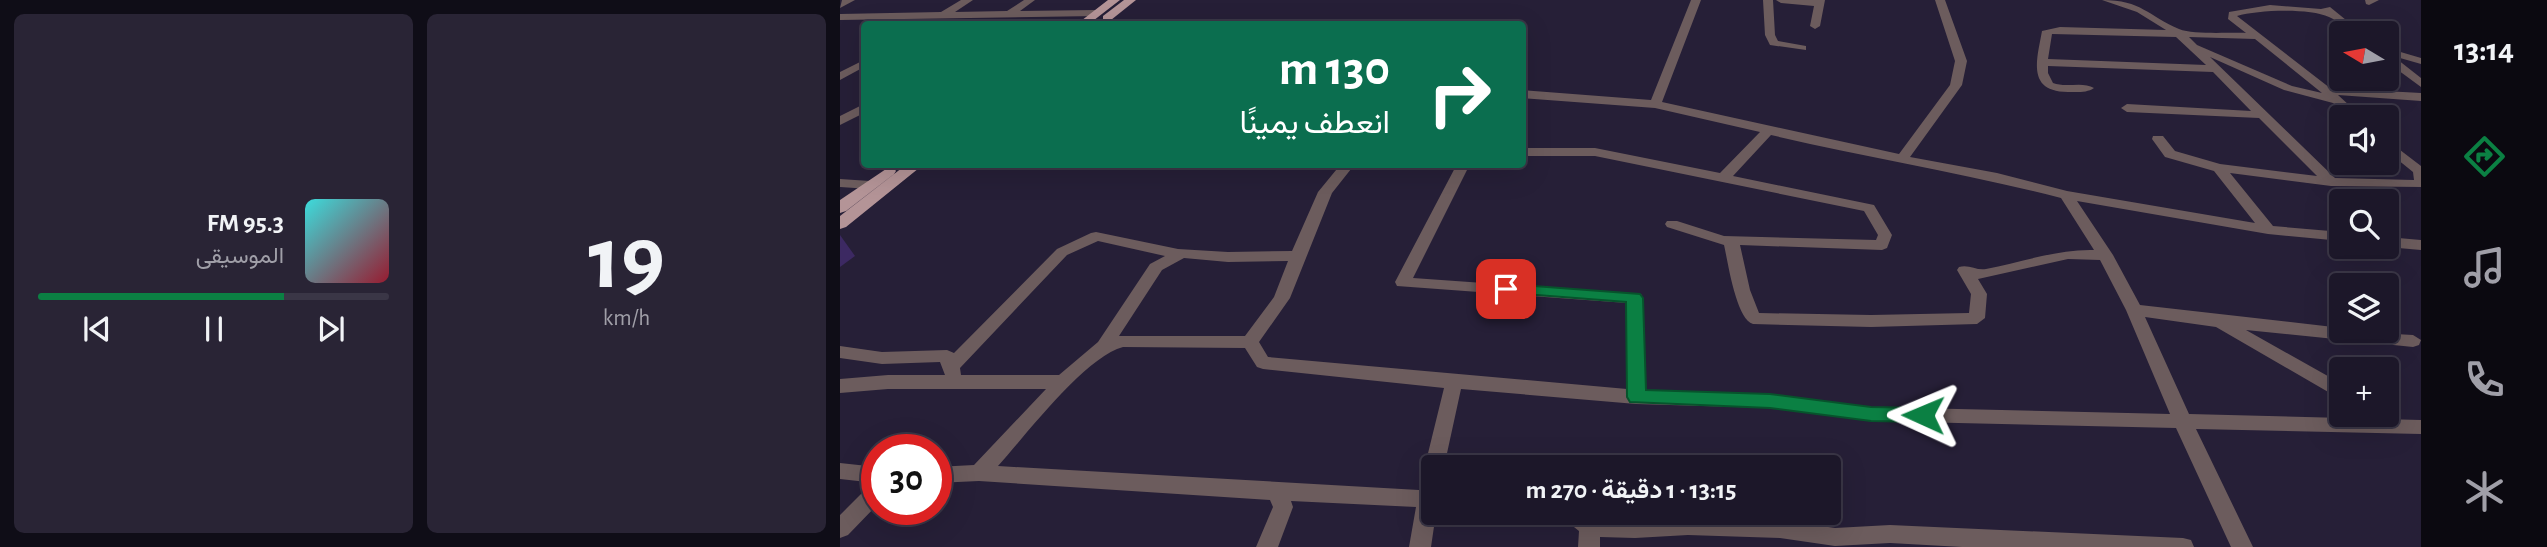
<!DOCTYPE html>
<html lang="ar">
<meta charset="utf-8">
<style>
:root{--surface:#1c1729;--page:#292435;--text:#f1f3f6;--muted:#a09fa8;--line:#3a3646;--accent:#0b8043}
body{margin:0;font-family:"Alegreya Sans",Vazirmatn,sans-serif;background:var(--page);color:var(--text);direction:rtl;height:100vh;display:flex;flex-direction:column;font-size:26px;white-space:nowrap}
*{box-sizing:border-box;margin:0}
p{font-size:23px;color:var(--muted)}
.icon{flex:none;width:38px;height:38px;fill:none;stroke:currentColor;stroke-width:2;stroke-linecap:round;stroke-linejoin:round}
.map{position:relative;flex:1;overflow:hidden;direction:ltr}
.sheet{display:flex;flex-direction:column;gap:14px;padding:14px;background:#0f0d17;width:840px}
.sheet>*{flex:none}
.banner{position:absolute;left:21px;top:21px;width:665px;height:147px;border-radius:7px;box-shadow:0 7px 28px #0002,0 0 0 2px var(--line);direction:rtl;background:#0b6e4f;color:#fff;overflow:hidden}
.needle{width:46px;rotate:280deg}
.tools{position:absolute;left:1489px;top:21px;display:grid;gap:14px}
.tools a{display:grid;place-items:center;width:70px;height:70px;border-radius:7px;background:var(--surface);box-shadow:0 7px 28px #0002,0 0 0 2px var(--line);font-size:35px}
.speed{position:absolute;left:21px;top:434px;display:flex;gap:14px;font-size:35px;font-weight:700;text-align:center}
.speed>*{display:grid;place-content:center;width:91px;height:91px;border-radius:50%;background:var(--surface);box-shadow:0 7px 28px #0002,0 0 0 2px var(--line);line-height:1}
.speed .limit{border:10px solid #d22;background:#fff;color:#111}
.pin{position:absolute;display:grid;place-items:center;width:60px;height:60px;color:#fff;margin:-30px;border-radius:14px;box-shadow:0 4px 10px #0006}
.me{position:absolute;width:77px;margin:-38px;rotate:271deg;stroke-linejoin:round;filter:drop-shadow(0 0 5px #0008)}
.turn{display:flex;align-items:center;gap:24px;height:147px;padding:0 21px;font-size:32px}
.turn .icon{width:91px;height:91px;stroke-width:2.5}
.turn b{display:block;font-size:49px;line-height:60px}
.sheet .tile{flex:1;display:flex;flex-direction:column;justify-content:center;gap:10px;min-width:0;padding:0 24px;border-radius:10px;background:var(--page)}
.sheet .dial{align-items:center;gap:0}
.dial b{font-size:91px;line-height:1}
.song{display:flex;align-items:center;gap:21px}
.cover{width:84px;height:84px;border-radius:10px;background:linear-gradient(135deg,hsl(180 70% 55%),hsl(350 70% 35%))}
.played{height:7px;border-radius:4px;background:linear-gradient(90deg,var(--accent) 70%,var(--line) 70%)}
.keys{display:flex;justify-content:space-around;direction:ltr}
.sheet .tiles{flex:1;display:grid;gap:14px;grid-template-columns:repeat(2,1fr)}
.trip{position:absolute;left:581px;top:455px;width:420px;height:70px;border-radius:7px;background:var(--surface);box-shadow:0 7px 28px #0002,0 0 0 2px var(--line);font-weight:600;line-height:70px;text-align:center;direction:rtl}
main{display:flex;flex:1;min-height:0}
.tab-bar{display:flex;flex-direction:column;width:126px;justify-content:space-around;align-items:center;background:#0b0910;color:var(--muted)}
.tab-bar .icon{width:49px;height:49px}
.tab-bar .on{color:var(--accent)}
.tab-bar b{font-size:32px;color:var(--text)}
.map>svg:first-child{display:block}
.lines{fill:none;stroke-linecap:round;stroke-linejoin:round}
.minor{fill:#6c5c5d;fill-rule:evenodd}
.major{fill:#b49497;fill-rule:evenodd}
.shaded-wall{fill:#3c2962}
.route{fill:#0b8043;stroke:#07532c;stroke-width:2}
</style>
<main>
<nav class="tab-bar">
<b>13:14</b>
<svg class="icon on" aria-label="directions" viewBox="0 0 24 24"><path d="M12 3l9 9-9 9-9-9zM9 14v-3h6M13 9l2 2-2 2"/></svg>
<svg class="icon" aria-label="music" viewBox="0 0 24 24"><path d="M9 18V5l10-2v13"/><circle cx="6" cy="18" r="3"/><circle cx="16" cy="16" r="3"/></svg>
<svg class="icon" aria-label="phone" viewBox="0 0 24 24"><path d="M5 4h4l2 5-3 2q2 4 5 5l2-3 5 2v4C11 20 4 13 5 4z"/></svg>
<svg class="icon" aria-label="climate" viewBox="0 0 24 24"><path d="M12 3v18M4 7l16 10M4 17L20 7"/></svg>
</nav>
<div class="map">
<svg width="1581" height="547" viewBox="0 0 1581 547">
<rect width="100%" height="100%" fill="#261f37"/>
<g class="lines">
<path class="minor" d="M2 0H15L0 8Z
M121 0H133L115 12 167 11 184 0H195L180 11 257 10 262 13 257 16 0 20V14L101 12Z
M851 0H861L822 102 1059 154 1110 85 1115 61 1095 0H1105L1127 61 1122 85 1070 157 1157 173 1227 191 1415 223 1374 171 1325 157 1312 139 1313 136H1323L1335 151 1380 164 1477 176 1419 118 1287 112 1281 108 1287 104 1411 111 1373 72 1208 66V73L1213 83C1226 88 1243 81 1254 88 1247 93 1237 92 1228 92 1186 92 1197 59 1202 31L1220 27 1326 30 1297 12 1262 0C1302 0 1308 16 1339 29 1354 35 1389 32 1406 33L1388 19 1389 12 1430 5 1481 9 1490 7 1522 33C1503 33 1504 23 1489 17 1469 8 1418 10 1397 16L1490 88 1581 93V101L1498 95 1522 117H1509L1493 103 1444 90 1370 57 1495 178 1574 180 1573 172 1547 151V140L1581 166V187L1491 186 1390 173 1433 226 1502 232V241L1428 234 1237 201 1273 255 1300 305 1502 328V331L1573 335 1581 340 1579 345 1573 347 1406 330 1502 384V400L1376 327 1305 317 1349 414 1581 420V434L1356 429 1413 547H1391L1336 428 1031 421 930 408 796 404 621 389 604 467H593V513H596L591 547H569L576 507 451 501 453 507 438 547H416L433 507 430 500 139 481 96 483V467L134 465 206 389H48L0 393V379L48 375H105L100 362 42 364 0 358V346L42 352 107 350 114 353 217 249 251 233 256 232 338 249 388 252 452 251 478 192 501 164H515L492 193 450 298 419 342 428 357 787 389V303L557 286 555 282 617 164H630L573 278 801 294 803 298 805 390 930 394 1031 407 1330 414 1286 310 1260 260 1228 259 1138 279 1147 294 1145 318 1137 324 1031 327 913 324C896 319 888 262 884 245L827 227 825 224 827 221H837L884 236 1036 240 1038 235 1024 211 755 156H682V148H755L880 173 920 132 815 108 682 98V90L811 100ZM1212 34 1336 37 1366 65 1208 59ZM1349 37 1415 39 1482 93 1452 86 1357 45ZM931 135C1028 158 1125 173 1221 198L1254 250C1217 249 1183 262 1146 269 1137 271 1129 264 1119 267L1117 270 1131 294 1129 313 1031 315 919 313 910 290 900 245 1042 250 1047 248 1052 235 1034 205 893 176ZM258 241 325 256 310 264 258 342 219 375H121L120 368 227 255ZM344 258 388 262 448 261 434 297 405 336H279L322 270ZM283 347 405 348 417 367 423 369 604 388 579 490 158 466C186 435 245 357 283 347Z
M923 0H933L935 35 938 41 966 46V50L930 45 925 35Z
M936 0H985L980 26 975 29 970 26 974 6 941 3Z
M1525 0H1539L1529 5 1526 4Z
M1547 48 1581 58V64L1553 56 1581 78V87L1547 62Z
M24 60V67L0 80V72Z
M24 104V113L0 125V116Z
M0 179 30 181 37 185 30 189 0 187Z
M1547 237 1581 240V250L1547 247Z
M0 463 37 467V505L8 535 0 538V515L30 485 36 483 0 479Z
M721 513H747L754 518 795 520 848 517 940 520 995 528 1050 525 1343 538 1351 540 1354 547H1122L1050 543 995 546 940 538 848 535 795 538 760 537V547H738L739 531 724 519Z"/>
<path class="major" d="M268 0H280L249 24H237Z
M284 0H296L271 20H263V16Z
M67 164H84L6 227 0 229V216Z
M49 167 54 168 56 171 54 174 6 211 0 213V200Z"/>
</g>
<path class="shaded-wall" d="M0 235 15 256 0 267Z"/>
<path class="route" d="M666 284 800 294 803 298 806 390 930 394 1031 407 1083 408 1089 410 1092 415 1089 420 1083 422 1031 421 930 408 790 402 787 397 786 302 660 292 658 289 660 285Z"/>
</svg>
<div class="tools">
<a><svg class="needle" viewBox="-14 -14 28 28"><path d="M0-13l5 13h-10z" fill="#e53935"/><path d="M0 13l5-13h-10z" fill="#a09fa8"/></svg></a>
<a><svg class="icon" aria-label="sound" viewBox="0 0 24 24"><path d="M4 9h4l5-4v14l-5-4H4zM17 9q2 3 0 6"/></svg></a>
<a><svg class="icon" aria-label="search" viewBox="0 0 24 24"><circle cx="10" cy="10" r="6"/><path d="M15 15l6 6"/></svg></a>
<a><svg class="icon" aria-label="layers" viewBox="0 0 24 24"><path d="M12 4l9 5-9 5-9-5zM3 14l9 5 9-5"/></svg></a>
<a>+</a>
</div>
<div class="speed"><div class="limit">30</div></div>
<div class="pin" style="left:666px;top:289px;background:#d93025"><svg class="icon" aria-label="arrive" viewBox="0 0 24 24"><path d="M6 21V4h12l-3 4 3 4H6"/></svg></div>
<svg class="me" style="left:1083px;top:415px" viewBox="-20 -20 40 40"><path d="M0-17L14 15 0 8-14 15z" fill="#0b8043" stroke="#fff" stroke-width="4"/></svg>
<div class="trip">13:15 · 1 دقيقة · 270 m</div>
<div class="banner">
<div class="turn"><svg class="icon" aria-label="right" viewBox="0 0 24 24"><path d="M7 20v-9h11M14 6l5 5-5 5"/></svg><div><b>130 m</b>انعطف يمينًا</div></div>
</div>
</div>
<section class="sheet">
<div class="tiles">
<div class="tile dial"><b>19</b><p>km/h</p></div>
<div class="tile">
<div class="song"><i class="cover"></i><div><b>95.3 FM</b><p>الموسيقى</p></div></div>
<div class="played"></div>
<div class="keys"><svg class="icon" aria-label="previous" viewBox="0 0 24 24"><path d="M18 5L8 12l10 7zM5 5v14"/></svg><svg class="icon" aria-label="pause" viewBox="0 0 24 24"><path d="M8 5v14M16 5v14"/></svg><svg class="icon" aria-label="next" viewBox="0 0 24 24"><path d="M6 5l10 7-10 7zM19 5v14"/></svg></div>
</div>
</div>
</section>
</main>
